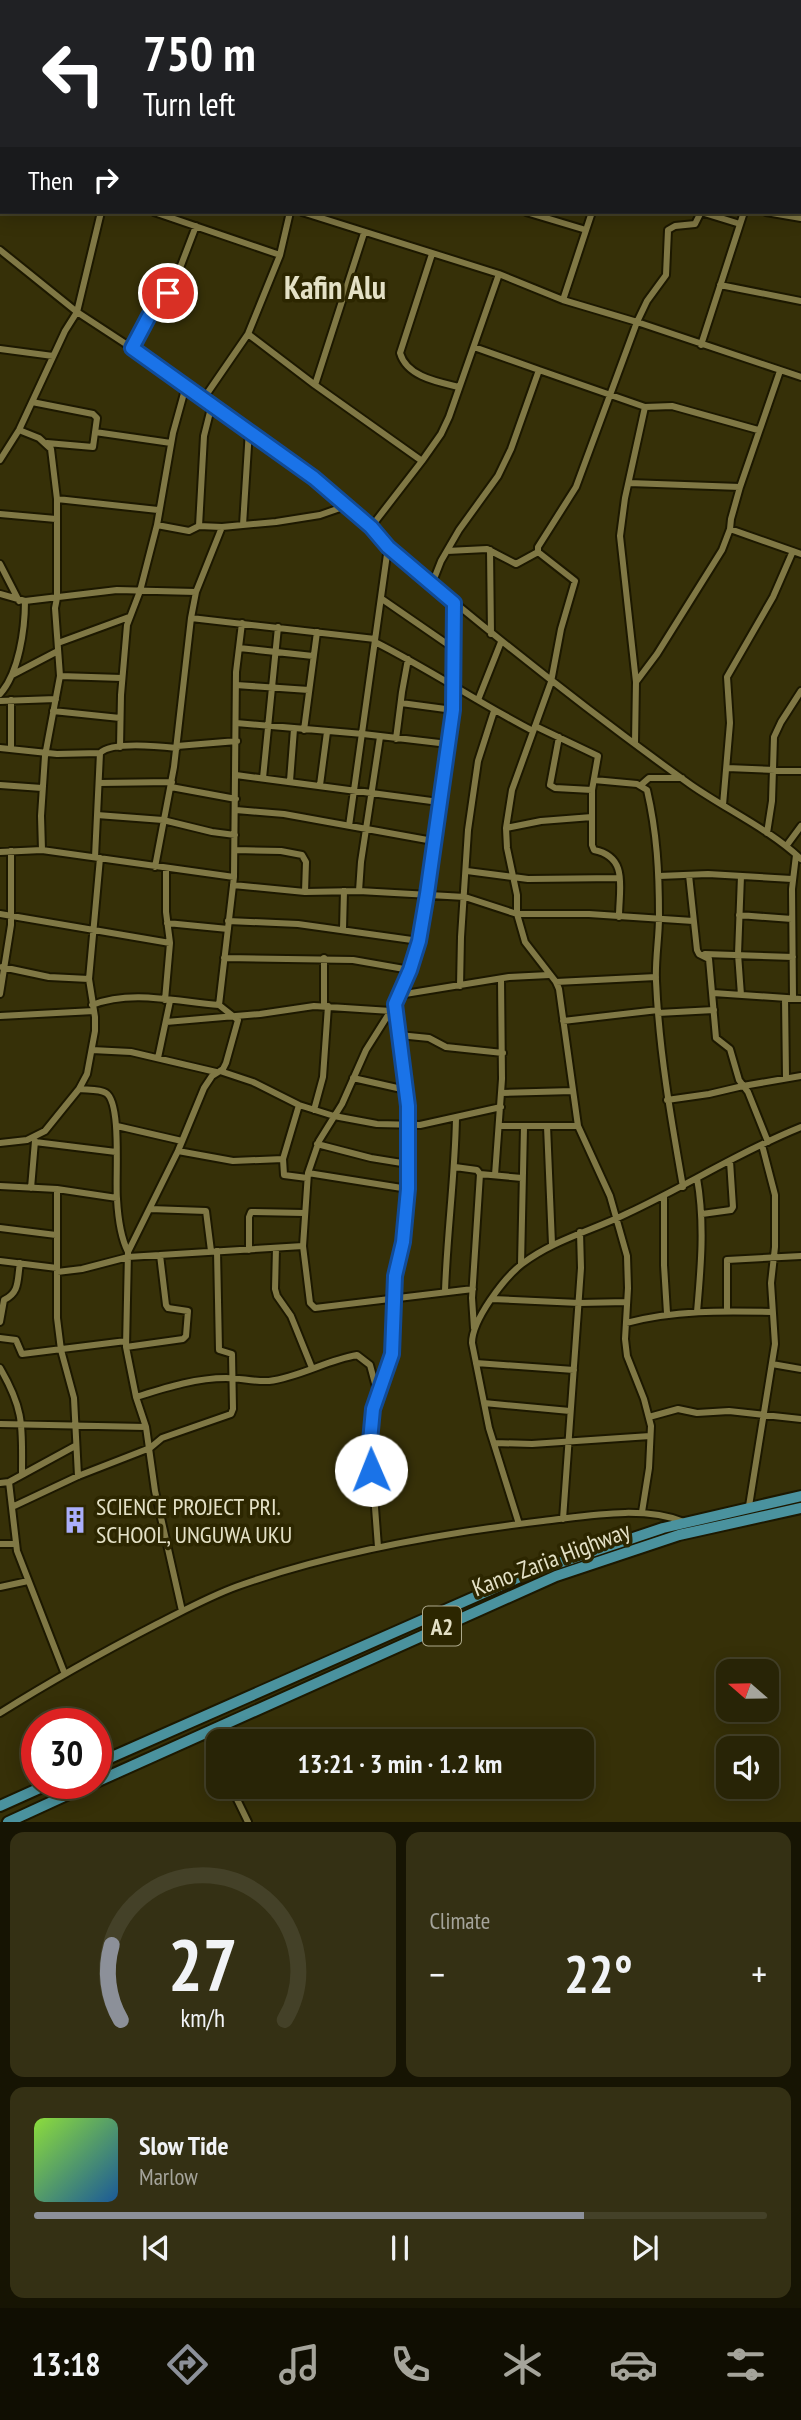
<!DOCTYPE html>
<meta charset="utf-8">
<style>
:root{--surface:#282406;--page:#343014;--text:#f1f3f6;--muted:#a5a49b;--line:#444128;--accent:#8c9099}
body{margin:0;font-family:"PT Sans Narrow",sans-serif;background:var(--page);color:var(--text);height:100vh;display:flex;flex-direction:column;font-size:26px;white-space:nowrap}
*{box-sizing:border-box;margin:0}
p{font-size:23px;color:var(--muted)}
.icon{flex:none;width:38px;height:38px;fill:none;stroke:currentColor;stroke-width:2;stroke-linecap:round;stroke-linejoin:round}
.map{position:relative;height:1822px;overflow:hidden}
.panel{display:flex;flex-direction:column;gap:10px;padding:10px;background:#161403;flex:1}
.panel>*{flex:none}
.hud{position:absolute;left:0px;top:0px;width:802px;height:214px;box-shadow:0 4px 18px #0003,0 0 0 2px var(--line);background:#202124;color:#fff;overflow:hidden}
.needle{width:46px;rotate:290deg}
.controls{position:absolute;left:716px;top:1659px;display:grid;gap:14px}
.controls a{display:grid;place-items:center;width:63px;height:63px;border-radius:14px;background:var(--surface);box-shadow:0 4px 18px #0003,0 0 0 2px var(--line);font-size:35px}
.speed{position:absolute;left:21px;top:1708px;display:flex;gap:14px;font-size:35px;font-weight:700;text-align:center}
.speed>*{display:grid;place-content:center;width:91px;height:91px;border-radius:50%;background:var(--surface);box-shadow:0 4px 18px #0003,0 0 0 2px var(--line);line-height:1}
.speed .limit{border:10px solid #d22;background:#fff;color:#111}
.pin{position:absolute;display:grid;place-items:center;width:60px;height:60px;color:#fff;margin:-30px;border:4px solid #fff;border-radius:50%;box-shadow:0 2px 7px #0007}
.me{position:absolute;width:77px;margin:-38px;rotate:359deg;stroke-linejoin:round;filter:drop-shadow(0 0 5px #0008)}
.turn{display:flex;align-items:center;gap:24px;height:147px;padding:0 28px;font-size:32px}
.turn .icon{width:91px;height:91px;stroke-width:2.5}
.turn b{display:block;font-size:49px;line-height:60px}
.then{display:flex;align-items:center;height:66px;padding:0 28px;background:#0003;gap:14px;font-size:26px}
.big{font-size:52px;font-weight:800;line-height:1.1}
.panel .widget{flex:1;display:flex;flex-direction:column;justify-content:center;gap:10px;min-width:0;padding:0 24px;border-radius:14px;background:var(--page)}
.panel .dial{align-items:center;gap:0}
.dial svg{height:182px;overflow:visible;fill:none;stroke:var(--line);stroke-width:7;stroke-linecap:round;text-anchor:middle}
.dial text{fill:var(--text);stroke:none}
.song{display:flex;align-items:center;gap:21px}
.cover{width:84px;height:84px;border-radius:10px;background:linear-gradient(135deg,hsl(90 70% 55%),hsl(210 70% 35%))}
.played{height:7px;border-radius:4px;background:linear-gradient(90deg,var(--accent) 75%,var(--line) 75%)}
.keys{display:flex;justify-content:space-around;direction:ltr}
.heat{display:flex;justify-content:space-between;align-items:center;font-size:38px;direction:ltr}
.panel .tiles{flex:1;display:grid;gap:10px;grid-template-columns:1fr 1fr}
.widget:last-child{grid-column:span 2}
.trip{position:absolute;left:206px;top:1729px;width:388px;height:70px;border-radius:14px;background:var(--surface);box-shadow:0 4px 18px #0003,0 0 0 2px var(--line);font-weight:800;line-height:70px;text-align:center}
.tab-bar{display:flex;height:112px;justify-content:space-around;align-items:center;background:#100e02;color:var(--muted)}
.tab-bar .icon{width:49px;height:49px}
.tab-bar .selected{color:var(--accent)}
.tab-bar b{font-size:32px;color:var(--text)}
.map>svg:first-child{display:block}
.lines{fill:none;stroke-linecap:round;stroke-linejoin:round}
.minor-casing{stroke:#1c1800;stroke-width:10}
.trunk-casing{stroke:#1c1800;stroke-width:14}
.minor{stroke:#807845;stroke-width:6}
.trunk{stroke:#4a929e;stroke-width:10}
.route-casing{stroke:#114b97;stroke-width:18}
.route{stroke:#1a73e8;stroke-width:12}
.labels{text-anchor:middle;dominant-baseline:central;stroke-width:7;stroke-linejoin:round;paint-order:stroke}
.shield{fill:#2c2600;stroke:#ada98b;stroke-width:2}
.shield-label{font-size:23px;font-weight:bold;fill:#e4e1c6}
.poi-label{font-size:24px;fill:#e4e1c6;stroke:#2c2600;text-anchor:start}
.street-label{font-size:24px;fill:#e4e1c6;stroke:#2c2600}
.district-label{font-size:32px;font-weight:bold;fill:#e4e1c6;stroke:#2c2600}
</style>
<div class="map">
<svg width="801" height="1822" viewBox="0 0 801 1822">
<rect width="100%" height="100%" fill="#363008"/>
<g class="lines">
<defs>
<path id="minor" d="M171 0 174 2
M639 0 643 2
M141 2 142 0
M186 2H197
M218 2 219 0
M287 2V0
M360 2 361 0
M432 2 433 0
M609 2V0
M659 2V0
M0 23 2 20
M800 34 801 30
M800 57H801
M154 212 280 255
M302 212 499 274 563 300 637 322 801 377
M526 212 586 230
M701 212 740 224
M766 212 801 218
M0 250 77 312 132 348 314 478 371 527 388 547C486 630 586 710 691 785 727 810 769 829 801 859
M432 254 400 353C407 377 438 382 459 387
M720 285 801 301
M563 300 592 212
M248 334 315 385 422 461 441 434 449 417 499 274
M701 345 744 212
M474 347 539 370
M132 348 149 316 175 281 196 226
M0 349 53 356
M315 385 364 233
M204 398 248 334 280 255 290 212
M32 402 93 414 97 418 93 447 47 443
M645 407 672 406 758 430
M19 430 39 438 51 449 57 499V598L55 608 60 676 45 756 41 816 42 850
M95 432 171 443
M0 460 19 430 65 331 77 312 101 212
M629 483 740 487
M57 499 158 510
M0 514 56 519
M157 525 189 531 199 526 222 527 276 522 320 515 346 506
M243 525 249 430
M199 526 204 436 212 404
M371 527 422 461
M730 529 731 519 740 487 780 371
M490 550 491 634
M447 551 487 549 516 564 538 552V547L576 487 637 322 647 301 666 275 668 230 675 226 695 224 701 212
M538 552 575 581 561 629 551 682 512 790 506 828 507 848 517 895V914L525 942 556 982 559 989 578 1126 610 1196 627 1256 628 1288 625 1339 627 1356 644 1399 651 1426 649 1468 642 1512
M0 564 19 601
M432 584 441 561 459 530 498 476 511 449 539 370 645 407 625 498 620 536 636 682
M0 594 25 601 117 590 196 592
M382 599 453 648
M191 618 375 639
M375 642C429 669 479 703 533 731
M58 643 129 617
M239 648 313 656
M12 675 58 651
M60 676 122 678
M236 685 309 690
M0 694C19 673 25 629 25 601
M478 700 501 642
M0 701 56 699
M401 703 453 710
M53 711 120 718
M236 723 363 734 448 744
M535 726 598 756 592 790V845L594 850C629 857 619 888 619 917
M304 730 317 632
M559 737 550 785 555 788 592 790
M396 739 402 692 408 659
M635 742 636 682 657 654 722 550 730 529 801 554
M177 746 237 741
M120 747 121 695 127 625 140 591 157 525 173 433 186 386
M0 748 57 754 100 753
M11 749V700
M727 768 801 771
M236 775 439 802
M263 778 278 627
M594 780 637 784 647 790C657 833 659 872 659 917 659 938 655 959 656 981 659 1050 671 1119 683 1187
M290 781 294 729
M99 783 172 782
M0 785 42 788
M320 785 327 732
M641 785 649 778H682
M171 787 236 799
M723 805 730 723 727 677 773 597 793 551
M236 810 284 814 433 841
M97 815 163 820 212 832 235 835
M349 826 388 547
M506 828 541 821 592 817
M767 833 772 801 774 737 781 722 801 691
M787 845 801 826
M235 850 281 851 302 855 306 862 305 892
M0 852 42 850 234 877
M95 857 100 753C112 741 159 746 177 748
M155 867 174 767 191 618 196 592 222 527
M467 871 528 879 619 878
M689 875 697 950 699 954 709 959 716 1038 730 1049 739 1080 748 1092 768 1142
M659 876 708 874 792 879
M741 876 738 954 741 995
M233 885 305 892 359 891 465 897 517 914H589L693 921
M359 891 361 862 380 737
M0 914 170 943
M739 915 792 919
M228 921 298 924 419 941 453 710 454 603
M167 923 228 929
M343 929 344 891
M419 941 410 970 395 1004 366 1050 342 1104 319 1141 308 1173 303 1246 310 1303 315 1308 473 1289
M705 954 793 957
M224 958 353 960 410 970
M324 958V1006
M2 967 49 977 89 979
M556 982 656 977
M460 986 461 937 468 830 478 761 494 711
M713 993 801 999
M0 994 11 925V851
M399 995 509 977 549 975
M785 998 786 1077
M793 998 792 889 796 855
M165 1000 170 943 166 912V868
M92 1005C132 989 178 1002 219 1005
M658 1013 714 1010
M0 1016 94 1011
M563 1021 658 1010
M166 1022 260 1014 314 1006 391 1011
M399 1035 429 1038 446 1047 503 1053
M92 1050 131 1052 216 1072
M158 1058 170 1001
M220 1071 253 1082 299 1105 334 1116 377 1124 420 1125 501 1107
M353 1078 406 1090
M79 1089C87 1090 100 1089 106 1093 122 1103 115 1180 117 1199 118 1217 120 1236 128 1252
M502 1093 573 1091
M667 1100 709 1094 743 1086 801 1076
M314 1110 323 1077 328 1006
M117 1126 182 1141
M500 1126H578
M547 1126 552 1244
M35 1142 116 1152
M0 1143 27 1140 45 1131 79 1089 87 1074 95 1031V1017L89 979 100 858
M317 1144 371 1158 408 1164
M178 1151 233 1161 283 1159 299 1105
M283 1159 284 1175 307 1178
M455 1167 477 1170 480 1174 472 1298 474 1328
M308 1173 408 1189
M480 1174 522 1178
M495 1175 502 1079 501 979
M0 1186 57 1189 117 1198
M31 1188 35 1141
M57 1189V1318L61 1350 74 1398 78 1476
M664 1196V1265L667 1313
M150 1209 206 1211 211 1251
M702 1214 731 1210 733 1207 730 1161
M0 1228 56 1235
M276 1248 275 1289 277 1296 291 1316 312 1368
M249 1250V1217L251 1212 304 1213
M0 1261 57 1268
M521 1264 524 1127
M57 1272 82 1269 128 1257 303 1246
M445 1291C447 1233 455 1176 456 1118
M492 1299 579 1303 627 1302
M727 1311V1260L801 1256
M697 1312C701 1267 705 1223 697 1178
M0 1322 4 1300C20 1292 17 1281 20 1263
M626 1323C675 1310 722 1311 772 1312
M0 1338 16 1340 22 1354 126 1341
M126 1347 183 1339 186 1336 188 1311 168 1308 166 1305 160 1255
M476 1363 574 1370
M772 1364 801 1369
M0 1368C25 1411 22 1427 22 1474
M136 1397C165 1388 195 1378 226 1378 240 1378 255 1382 269 1381 300 1377 327 1360 357 1355L370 1365 377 1391
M484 1403 570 1411
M649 1417 678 1409 697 1413 729 1411 801 1419
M0 1424 146 1427
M494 1443 532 1444 650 1436
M9 1482 17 1551 64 1672
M0 1483 9 1482 75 1446
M749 1506 775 1344 771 1283 775 1247V1195L762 1145
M12 1507 78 1476 150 1448 162 1438 231 1414 233 1409 232 1354 219 1350 217 1251
M563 1519 581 1268 580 1232
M519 1524 489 1428 472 1343C472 1320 504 1278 522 1264 555 1239 592 1231 628 1213 686 1186 741 1151 801 1127
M0 1544H16
M378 1547 370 1441 373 1409 392 1354 395 1276 403 1242 408 1189V1106L395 1006
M0 1587 28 1581
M182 1611 155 1491 146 1427 136 1397 126 1347 128 1252 178 1151 204 1088 212 1076 223 1069 226 1063 238 1020 219 1005 234 877 236 672 242 623
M0 1713C51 1681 103 1652 157 1624 183 1611 210 1596 238 1586 333 1552 443 1533 543 1521 587 1516 642 1505 684 1522
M205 1733 219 1761
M231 1787 248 1822"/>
<path id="trunk" d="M96 1764 529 1573 663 1528 801 1496
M96 1782 556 1576 679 1535 801 1508
M0 1806 51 1783
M8 1822 93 1783"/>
</defs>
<use href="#minor" class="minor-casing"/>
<use href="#trunk" class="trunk-casing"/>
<use href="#minor" class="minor"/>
<use href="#trunk" class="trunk"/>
</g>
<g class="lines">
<defs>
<path id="route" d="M168 293 149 316 132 348 314 478 371 527 388 547 454 603 453 710 427 894 419 941 410 970 395 1004 408 1106V1189L403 1242 395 1276 392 1354 373 1409 370 1441 371 1470"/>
</defs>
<use href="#route" class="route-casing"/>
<use href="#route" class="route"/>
</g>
<defs>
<symbol id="building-bare" viewBox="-9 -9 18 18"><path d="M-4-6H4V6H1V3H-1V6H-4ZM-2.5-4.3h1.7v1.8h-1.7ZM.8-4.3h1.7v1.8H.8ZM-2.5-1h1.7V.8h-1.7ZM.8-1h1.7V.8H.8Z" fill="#abaffb" stroke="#2c2600" stroke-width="2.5" paint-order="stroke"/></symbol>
</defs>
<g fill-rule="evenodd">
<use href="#building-bare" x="56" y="1501" width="38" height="38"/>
</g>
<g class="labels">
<rect class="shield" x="423" y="1606.5" width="38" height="39" rx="5"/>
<g class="shield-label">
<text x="442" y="1626">A2</text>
</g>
<g class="poi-label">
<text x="96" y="1506">SCIENCE PROJECT PRI.<tspan x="96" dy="28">SCHOOL, UNGUWA UKU</tspan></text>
</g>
<g class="street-label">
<text transform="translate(551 1559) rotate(-21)">Kano-Zaria Highway</text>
</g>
<g class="district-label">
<text x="335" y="287">Kafin Alu</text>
</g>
</g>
</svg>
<div class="controls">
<a><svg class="needle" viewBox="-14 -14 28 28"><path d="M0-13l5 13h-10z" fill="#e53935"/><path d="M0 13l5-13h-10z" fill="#a5a49b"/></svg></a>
<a><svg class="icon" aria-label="sound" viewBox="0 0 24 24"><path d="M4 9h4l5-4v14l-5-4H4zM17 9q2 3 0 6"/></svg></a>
</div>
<div class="speed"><div class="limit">30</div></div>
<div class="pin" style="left:168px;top:293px;background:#d93025"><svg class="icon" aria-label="arrive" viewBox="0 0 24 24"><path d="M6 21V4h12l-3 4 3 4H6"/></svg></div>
<svg class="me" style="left:371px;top:1470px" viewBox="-20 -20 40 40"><circle r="19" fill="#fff"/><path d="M0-13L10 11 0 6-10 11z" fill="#1a73e8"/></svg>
<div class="trip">13:21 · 3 min · 1.2 km</div>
<div class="hud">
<div class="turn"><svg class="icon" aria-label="left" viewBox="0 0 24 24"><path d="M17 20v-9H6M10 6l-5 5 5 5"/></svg><div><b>750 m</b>Turn left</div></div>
<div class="then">Then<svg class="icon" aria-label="right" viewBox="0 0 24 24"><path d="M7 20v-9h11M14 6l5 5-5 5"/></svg></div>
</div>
</div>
<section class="panel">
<div class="tiles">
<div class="widget dial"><svg viewBox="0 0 100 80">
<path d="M14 69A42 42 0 1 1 86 69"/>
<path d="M14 69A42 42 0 0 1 10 36" stroke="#8c9099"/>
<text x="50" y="56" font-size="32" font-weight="700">27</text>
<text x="50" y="72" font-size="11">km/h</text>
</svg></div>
<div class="widget"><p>Climate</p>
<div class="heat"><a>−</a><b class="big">22°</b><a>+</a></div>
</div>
<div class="widget">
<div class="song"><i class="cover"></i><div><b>Slow Tide</b><p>Marlow</p></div></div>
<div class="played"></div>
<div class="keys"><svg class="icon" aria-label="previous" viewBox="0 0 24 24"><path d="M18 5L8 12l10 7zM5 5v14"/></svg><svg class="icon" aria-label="pause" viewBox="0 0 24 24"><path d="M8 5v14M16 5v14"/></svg><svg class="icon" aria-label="next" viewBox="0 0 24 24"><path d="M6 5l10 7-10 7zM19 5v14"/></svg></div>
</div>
</div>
</section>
<nav class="tab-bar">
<b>13:18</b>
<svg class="icon selected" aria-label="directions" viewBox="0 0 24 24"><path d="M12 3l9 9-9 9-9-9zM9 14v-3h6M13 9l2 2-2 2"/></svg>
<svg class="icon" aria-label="music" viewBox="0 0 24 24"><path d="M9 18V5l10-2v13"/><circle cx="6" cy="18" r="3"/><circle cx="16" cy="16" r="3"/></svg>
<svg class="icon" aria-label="phone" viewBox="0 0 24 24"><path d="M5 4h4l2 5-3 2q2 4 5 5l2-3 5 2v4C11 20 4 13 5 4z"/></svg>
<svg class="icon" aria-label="climate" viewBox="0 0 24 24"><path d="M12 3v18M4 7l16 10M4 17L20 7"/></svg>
<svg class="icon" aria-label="car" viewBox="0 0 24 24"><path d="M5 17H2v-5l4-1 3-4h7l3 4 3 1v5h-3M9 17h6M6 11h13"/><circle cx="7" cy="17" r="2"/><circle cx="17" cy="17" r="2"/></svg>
<svg class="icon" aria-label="filters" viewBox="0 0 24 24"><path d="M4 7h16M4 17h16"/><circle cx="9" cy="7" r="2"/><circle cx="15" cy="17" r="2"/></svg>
</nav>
